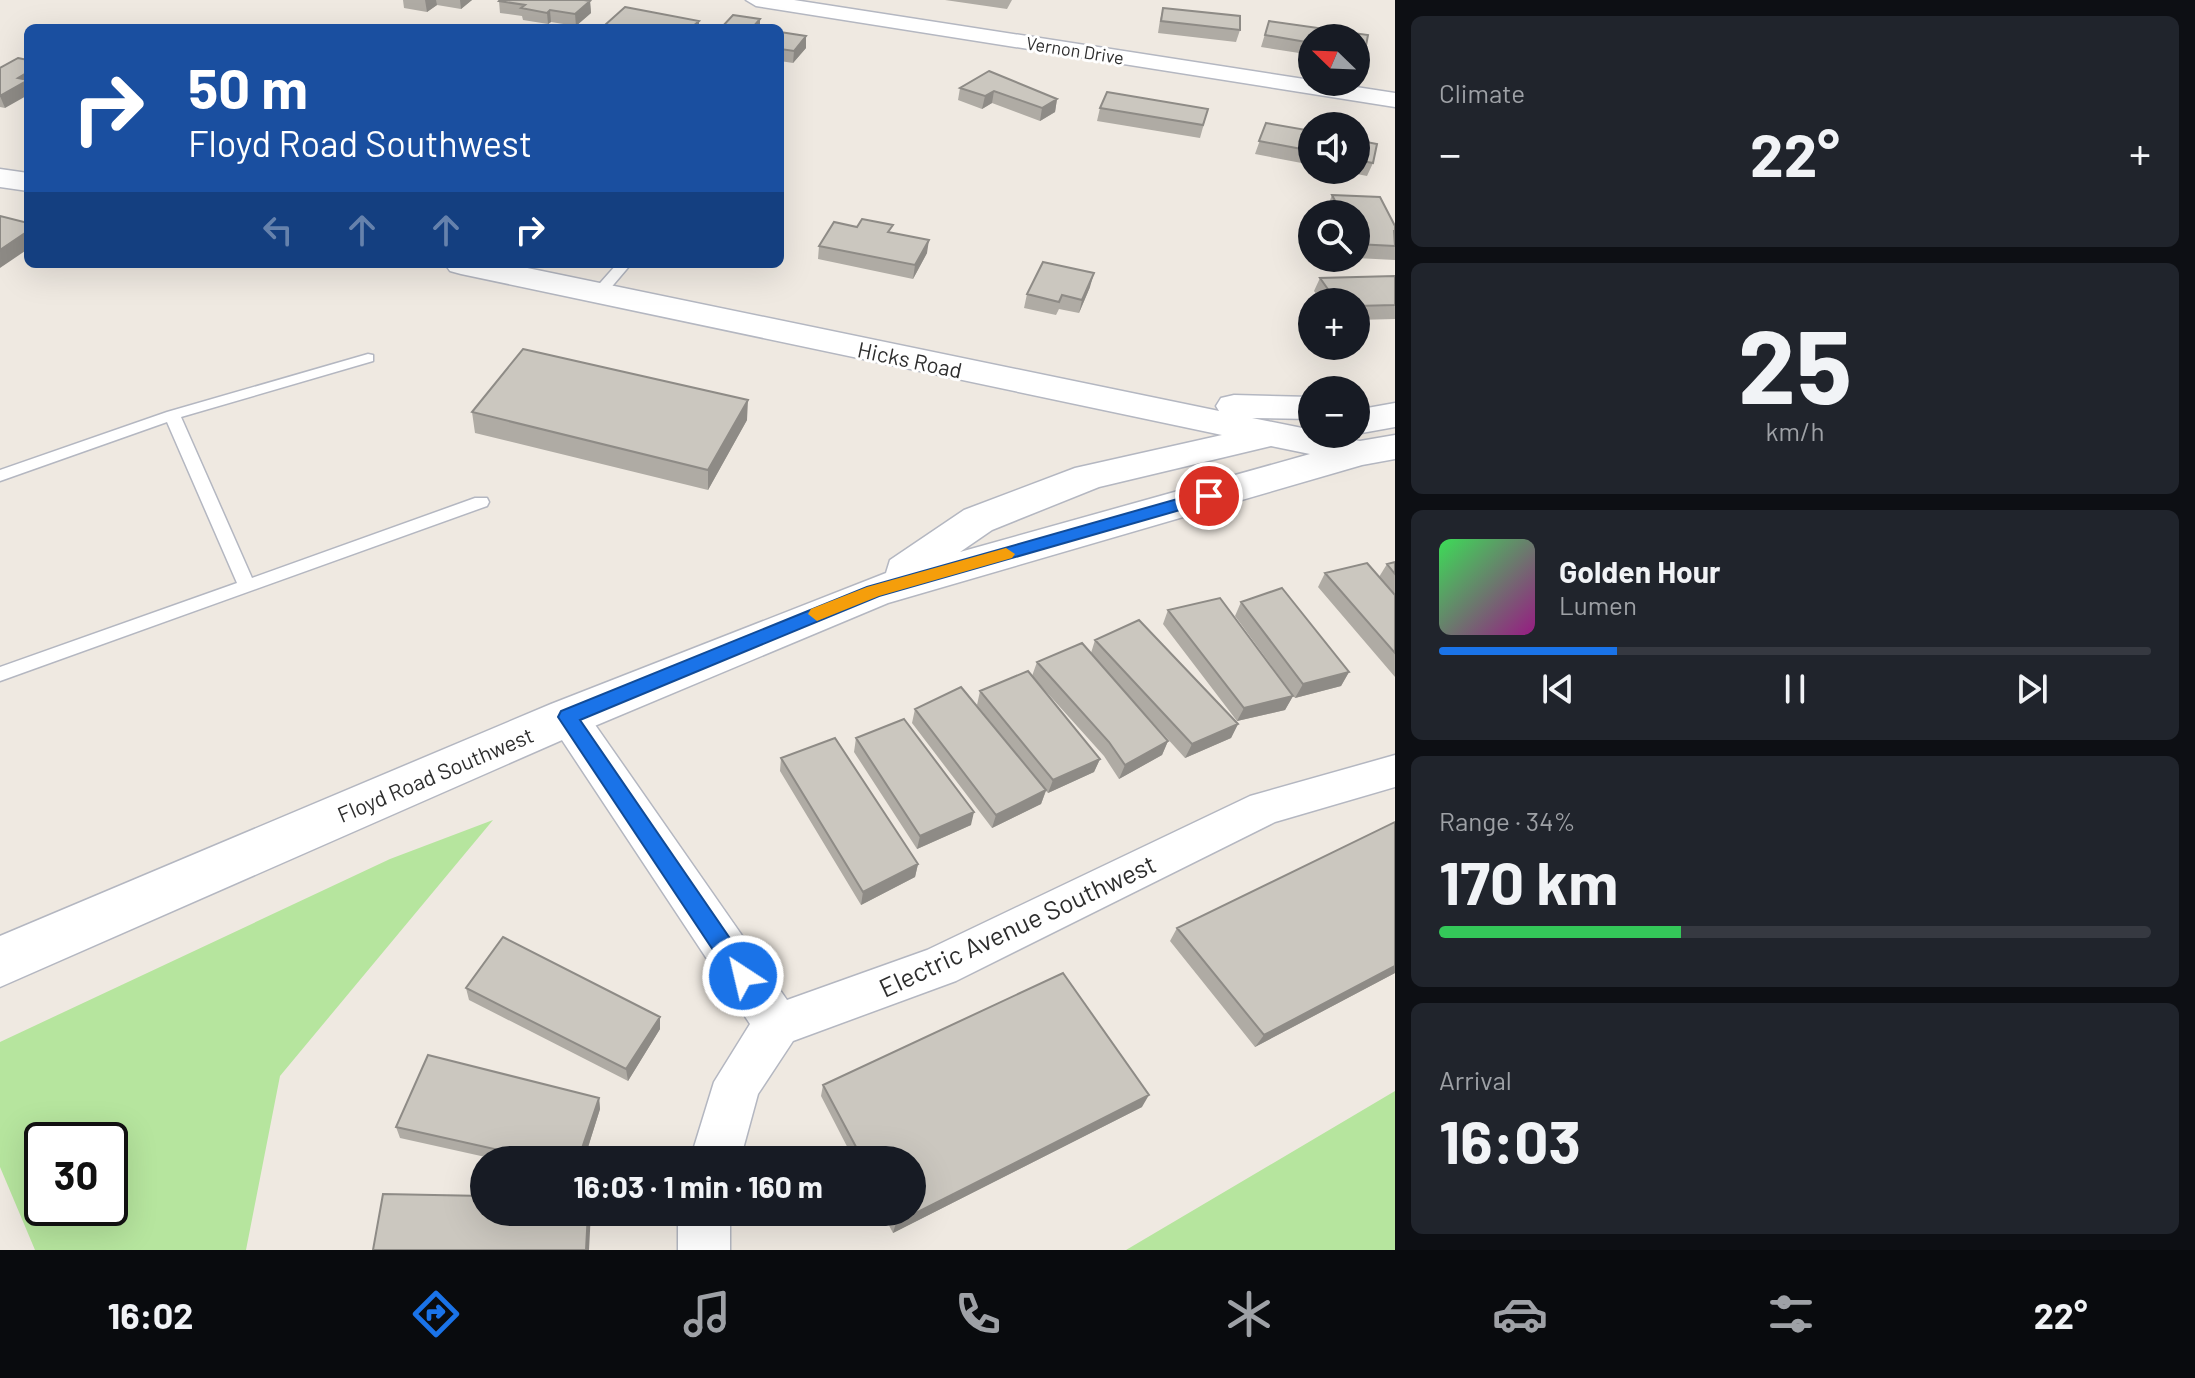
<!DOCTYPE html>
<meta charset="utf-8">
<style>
:root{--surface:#171b24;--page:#20242c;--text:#f1f3f6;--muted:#9ea1a6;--line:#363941;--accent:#1a73e8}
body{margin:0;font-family:Barlow,sans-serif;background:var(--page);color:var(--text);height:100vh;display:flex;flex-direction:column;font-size:30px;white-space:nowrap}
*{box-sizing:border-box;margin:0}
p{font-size:26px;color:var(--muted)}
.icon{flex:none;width:44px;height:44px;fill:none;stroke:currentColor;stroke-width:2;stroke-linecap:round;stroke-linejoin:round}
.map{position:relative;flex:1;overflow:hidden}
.sheet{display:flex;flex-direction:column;gap:16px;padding:16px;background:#0d0f14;width:800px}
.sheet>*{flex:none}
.hud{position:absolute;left:24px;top:24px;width:760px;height:244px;border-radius:12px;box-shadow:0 8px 32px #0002;background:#1a4fa0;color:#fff;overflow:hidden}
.needle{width:52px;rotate:293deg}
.controls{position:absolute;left:1298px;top:24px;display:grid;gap:16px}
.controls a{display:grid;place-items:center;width:72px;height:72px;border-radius:50%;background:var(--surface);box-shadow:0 8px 32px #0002;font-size:40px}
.speed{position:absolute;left:24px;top:1122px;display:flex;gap:16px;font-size:40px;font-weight:700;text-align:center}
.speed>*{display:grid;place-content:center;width:104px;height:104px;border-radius:50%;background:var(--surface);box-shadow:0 8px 32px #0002;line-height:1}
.speed .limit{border:4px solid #111;border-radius:12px;background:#fff;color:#111}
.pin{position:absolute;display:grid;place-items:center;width:68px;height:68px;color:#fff;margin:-34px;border:4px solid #fff;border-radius:50%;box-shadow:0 2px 8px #0007}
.me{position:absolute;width:88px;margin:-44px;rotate:325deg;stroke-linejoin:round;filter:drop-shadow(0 0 6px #0008)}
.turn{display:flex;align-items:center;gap:28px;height:168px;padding:0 32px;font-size:36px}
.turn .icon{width:104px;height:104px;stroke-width:2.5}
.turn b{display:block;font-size:56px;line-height:68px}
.lanes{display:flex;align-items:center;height:76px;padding:0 32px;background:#0003;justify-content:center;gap:40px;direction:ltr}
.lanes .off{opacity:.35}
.big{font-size:60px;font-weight:700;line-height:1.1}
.sheet .tile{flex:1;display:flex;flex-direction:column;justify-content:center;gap:12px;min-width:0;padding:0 28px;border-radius:12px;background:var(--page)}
.sheet .dial{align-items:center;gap:0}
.dial b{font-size:104px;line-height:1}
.song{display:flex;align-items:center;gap:24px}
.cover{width:96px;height:96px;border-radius:12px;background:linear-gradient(135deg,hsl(130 70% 55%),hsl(310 70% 35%))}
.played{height:8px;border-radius:4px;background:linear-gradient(90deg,var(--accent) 25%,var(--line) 25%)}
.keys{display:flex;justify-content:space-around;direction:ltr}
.heat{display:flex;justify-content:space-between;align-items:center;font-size:44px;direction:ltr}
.charge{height:12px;border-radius:6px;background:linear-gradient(90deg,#34c759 34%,var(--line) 0)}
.trip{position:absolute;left:470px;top:1146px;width:456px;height:80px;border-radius:40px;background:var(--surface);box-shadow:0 8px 32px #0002;font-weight:700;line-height:80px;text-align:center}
.tab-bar{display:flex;height:128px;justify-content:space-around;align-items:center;background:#090b0e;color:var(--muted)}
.tab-bar .icon{width:56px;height:56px}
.tab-bar .active{color:var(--accent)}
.tab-bar b{font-size:36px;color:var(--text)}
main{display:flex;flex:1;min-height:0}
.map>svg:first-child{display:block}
.green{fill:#b6e59e;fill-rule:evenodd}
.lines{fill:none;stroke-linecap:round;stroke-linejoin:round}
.lane-casing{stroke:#b4b7c1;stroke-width:3}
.street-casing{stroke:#b4b7c1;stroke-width:3}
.secondary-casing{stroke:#b4b7c1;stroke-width:3}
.lane{fill:#fff;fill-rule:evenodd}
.street{fill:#fff;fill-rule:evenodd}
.secondary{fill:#fff;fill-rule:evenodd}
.wall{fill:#afaba4}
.shaded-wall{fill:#8e8b86}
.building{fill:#cbc7bf;stroke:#8e8b86;stroke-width:2}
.route{fill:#1a73e8;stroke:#114b97;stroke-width:2}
.slow{fill:#f59e0b}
.labels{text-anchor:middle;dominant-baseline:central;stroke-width:6;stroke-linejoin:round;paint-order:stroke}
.far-street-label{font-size:18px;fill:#2e2e2e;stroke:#fff}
.street-label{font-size:22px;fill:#2e2e2e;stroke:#fff}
.near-street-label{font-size:26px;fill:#2e2e2e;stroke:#fff}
</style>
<main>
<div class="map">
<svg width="1395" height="1250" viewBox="0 0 1395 1250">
<rect width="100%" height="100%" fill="#efe9e1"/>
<path class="green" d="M493 820 280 1076 246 1250H35L0 1167V1042L390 859ZM42 1140H110V1208H42Z
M1395 1091V1250H1126Z"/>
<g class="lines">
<defs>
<path id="lane" d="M617 264H631L603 297H593V291Z
M368 354 373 355V361L181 417 252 578 475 498H487L489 502 487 506 0 681V667L237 583 167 422 0 481V470L167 412Z"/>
<path id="street" d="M746 0H794L1395 93V107L756 6Z
M568 702 582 706 787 1000 927 950 1250 796 1395 755V787L1275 822 956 981 793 1041 758 1094 740 1160H690L714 1082 750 1024 554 728 549 717 554 706Z
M678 1212H730V1250H678Z"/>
<path id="secondary" d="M0 169 28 173V191L0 187Z
M445 264H508L1219 411 1216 406 1221 398 1234 395 1312 397V419L1252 418 1312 430V434L1360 441 1395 435V459L1362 465 888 603 585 730 0 987V936L551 704 886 573 890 560 964 510 1075 468 1222 435 461 274 450 271ZM1271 446 1310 454 960 552 992 530 1099 487Z
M1395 403V427L1356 434V410Z"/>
</defs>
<use href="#lane" class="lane-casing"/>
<use href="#street" class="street-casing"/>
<use href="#secondary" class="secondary-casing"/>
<use href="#lane" class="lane"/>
<use href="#street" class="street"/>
<use href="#secondary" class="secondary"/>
</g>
<path class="wall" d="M403 0H472L461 9 437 5 427 12 404 8Z
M945 0H1012L1007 9Z
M499 1H590L591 13 576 26 551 22 548 24 523 20 522 16 500 13Z
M1163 8 1240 30 1236 42 1158 33 1160 20Z
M1269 21 1368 35 1365 51 1360 63H1356V38H1312V55L1261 47Z
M605 25 699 28H605Z
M780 32 806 36V48L793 63 780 61Z
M0 68 5 108 0 107Z
M989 71 1057 99 1055 112 1040 121 992 103 982 109 958 100 960 88Z
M1100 108 1208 109 1200 138 1097 121Z
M1266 123 1312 131V165L1255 154Z
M1356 140 1373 163 1367 176 1337 170H1356Z
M1332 195 1395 226V260L1356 258V214H1330L1327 208Z
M892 232 927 253 913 279 818 259 819 246Z
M1395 276V319L1356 320V302H1322L1314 291 1320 278Z
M1090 287 1079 313 1059 309 1056 315 1024 308 1027 294Z
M472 412 747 420 708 490 475 433Z
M1395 562V677L1318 587 1325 573 1379 577 1387 564Z
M1241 602 1349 672 1341 686 1295 698 1235 616Z
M1168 610 1293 696 1285 710 1237 721 1163 624Z
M1095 640 1238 724 1231 738 1185 758 1124 691 1168 741 1162 755 1119 779 1104 756 1032 676 1037 662 1091 653Z
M980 691 1100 759 1094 772 1048 793 1046 791 1041 804 992 828 912 723 915 709 1039 782 977 705Z
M856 738 971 825 917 849 854 752Z
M781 758 918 864 915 877 861 905 780 771Z
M1395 822V973L1255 1047 1170 941 1177 928Z
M466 988 660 1017V1029L628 1081 469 1000Z
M823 1085 1142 1107 893 1233 882 1212H912V1160H854L821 1096Z
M599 1098 600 1109 584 1160H499L400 1138 396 1127Z"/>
<path class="shaded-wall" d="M425 0H436L437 5 427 12Z
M460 0H472L461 9Z
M590 1 591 13 576 26 575 14Z
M550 10 551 22 548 24 547 13Z
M760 19V28H753Z
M699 21V28H691Z
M806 36V48L793 63 794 51Z
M28 72V95L5 108 0 96 18 78Z
M994 91 992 103 982 109 985 96Z
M1057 99 1055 112 1040 121 1042 108Z
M28 231V249L0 268V250Z
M929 240 927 253 913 279 915 265Z
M1094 273 1090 287 1079 313 1082 300Z
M748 400 747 420 708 490V470Z
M1349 672 1341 686 1295 698 1303 684Z
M1293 696 1285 710 1237 721 1244 708Z
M1238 724 1231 738 1185 758 1192 744Z
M1168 741 1162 755 1119 779 1125 765Z
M1100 759 1094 772 1048 793 1053 780Z
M1046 790 1041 804 992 828 996 815Z
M974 812 971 825 917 849 920 836Z
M918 864 915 877 861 905 863 892Z
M1395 966V973L1255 1047 1264 1035Z
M660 1017V1029L628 1081 626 1069Z
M1149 1095 1142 1107 893 1233 896 1223Z
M599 1098 600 1109 584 1160H578Z
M588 1212H591L589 1250H586Z"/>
<path class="building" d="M500 0H584L590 1 575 14 550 10 547 13 521 8 525 5 499 1Z
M625 7 699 21 691 28H631L605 25Z
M1163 8 1240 16V30L1161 21Z
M733 15 760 19 753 27 756 28H721Z
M1269 21 1368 35 1365 51 1356 50V38H1312V43L1265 35Z
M780 32 806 36 794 51 780 49Z
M18 58 28 60V72L18 78 28 80 0 96V68Z
M989 71 1057 99 1042 108 994 91 985 96 960 88Z
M1107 92 1208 109 1203 125 1100 108Z
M1266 123 1312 131V151L1259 141Z
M1356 140 1377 144 1373 163 1356 160Z
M1332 195 1380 197 1395 226V231H1394L1395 246 1356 244V214H1342Z
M0 216 28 223V231L0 250Z
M862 219 893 225 888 232 929 240 915 265 819 246 834 222 857 227Z
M1043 262 1094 273 1082 300 1062 295 1059 302 1027 294Z
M1395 276V305L1356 306V302H1337L1320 278Z
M523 349 748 400 708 470 472 412Z
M1395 562V574L1387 564Z
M1367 563 1395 595V653L1325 573Z
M1282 588 1349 672 1303 684 1241 602Z
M1220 598 1293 696 1244 708 1168 610Z
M1139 620 1238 724 1192 744 1095 640Z
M1082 643 1168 741 1125 765 1109 742 1037 662Z
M1028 671 1100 759 1053 780 980 691Z
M961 687 1046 790 996 815 915 709Z
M904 719 974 812 920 836 856 738Z
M835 738 918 864 863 892 781 758Z
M1395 822V966L1264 1035 1177 928Z
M503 937 660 1017 626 1069 466 988Z
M1063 973 1149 1095 896 1223 890 1212H912V1160H863L823 1085Z
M428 1055 599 1098 578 1160H544L396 1127Z
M383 1194 484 1196V1212H588L586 1250H373Z"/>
<path class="route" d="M1209 490 1217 496 1215 500 879 596 580 720 751 969 755 976 751 983 743 987 735 983 558 717 561 711 867 587Z"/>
<path class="slow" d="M1006 548 1015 554 1012 558 879 596 817 621 808 614 811 609 867 587Z"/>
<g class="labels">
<g class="far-street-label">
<text transform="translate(1075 50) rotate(9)">Vernon Drive</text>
</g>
<g class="street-label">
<text transform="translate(910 359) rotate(12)">Hicks Road</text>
<text transform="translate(435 774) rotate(-23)">Floyd Road Southwest</text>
</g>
<g class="near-street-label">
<text transform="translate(1017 925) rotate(-25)">Electric Avenue Southwest</text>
</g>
</g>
</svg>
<div class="controls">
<a><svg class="needle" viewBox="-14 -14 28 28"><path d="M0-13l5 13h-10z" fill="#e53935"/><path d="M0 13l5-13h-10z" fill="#9ea1a6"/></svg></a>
<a><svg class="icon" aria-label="sound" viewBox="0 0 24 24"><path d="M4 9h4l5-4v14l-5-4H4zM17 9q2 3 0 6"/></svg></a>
<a><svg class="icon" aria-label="search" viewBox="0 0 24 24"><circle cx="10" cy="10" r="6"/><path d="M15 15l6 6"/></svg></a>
<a>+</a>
<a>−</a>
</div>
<div class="speed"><div class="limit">30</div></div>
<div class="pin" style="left:1209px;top:496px;background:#d93025"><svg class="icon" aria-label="arrive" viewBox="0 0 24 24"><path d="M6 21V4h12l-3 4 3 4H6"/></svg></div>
<svg class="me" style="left:743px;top:976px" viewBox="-20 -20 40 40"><circle r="17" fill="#1a73e8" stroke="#fff" stroke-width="3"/><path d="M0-11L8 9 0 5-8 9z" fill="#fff"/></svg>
<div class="trip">16:03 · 1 min · 160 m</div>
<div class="hud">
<div class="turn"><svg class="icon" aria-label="right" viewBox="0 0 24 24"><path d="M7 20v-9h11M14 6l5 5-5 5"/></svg><div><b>50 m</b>Floyd Road Southwest</div></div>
<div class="lanes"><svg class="icon off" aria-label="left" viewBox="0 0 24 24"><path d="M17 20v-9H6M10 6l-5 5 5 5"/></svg><svg class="icon off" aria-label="ahead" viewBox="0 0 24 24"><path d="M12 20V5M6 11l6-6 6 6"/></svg><svg class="icon off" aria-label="ahead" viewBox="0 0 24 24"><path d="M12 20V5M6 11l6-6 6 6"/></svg><svg class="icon" aria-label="right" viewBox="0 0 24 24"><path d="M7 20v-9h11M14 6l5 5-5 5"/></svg></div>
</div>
</div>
<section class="sheet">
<div class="tile"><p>Climate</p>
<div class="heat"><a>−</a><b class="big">22°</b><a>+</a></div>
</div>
<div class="tile dial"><b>25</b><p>km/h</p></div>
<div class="tile">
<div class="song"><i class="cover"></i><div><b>Golden Hour</b><p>Lumen</p></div></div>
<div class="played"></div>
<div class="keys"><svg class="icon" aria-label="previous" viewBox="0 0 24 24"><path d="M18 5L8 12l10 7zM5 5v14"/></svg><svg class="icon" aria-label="pause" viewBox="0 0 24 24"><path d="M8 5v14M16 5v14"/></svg><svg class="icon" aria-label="next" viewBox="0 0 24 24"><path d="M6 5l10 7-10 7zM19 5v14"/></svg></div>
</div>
<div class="tile"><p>Range · 34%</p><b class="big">170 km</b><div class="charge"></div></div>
<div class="tile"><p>Arrival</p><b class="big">16:03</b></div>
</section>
</main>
<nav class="tab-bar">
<b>16:02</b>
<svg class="icon active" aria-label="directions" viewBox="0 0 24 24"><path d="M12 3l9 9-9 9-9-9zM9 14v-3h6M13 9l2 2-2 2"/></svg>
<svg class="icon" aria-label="music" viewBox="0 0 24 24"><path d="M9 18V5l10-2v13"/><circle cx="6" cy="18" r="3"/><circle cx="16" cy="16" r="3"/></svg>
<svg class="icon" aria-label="phone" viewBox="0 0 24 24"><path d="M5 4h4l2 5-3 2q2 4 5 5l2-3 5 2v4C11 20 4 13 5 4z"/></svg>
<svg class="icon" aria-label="climate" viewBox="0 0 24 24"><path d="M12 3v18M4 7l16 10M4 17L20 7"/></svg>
<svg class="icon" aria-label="car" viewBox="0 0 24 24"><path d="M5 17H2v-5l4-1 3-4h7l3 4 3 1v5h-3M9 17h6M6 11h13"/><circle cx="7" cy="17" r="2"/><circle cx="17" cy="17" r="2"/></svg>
<svg class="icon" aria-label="filters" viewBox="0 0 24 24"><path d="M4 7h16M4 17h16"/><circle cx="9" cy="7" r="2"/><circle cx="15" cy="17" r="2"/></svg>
<b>22°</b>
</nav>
